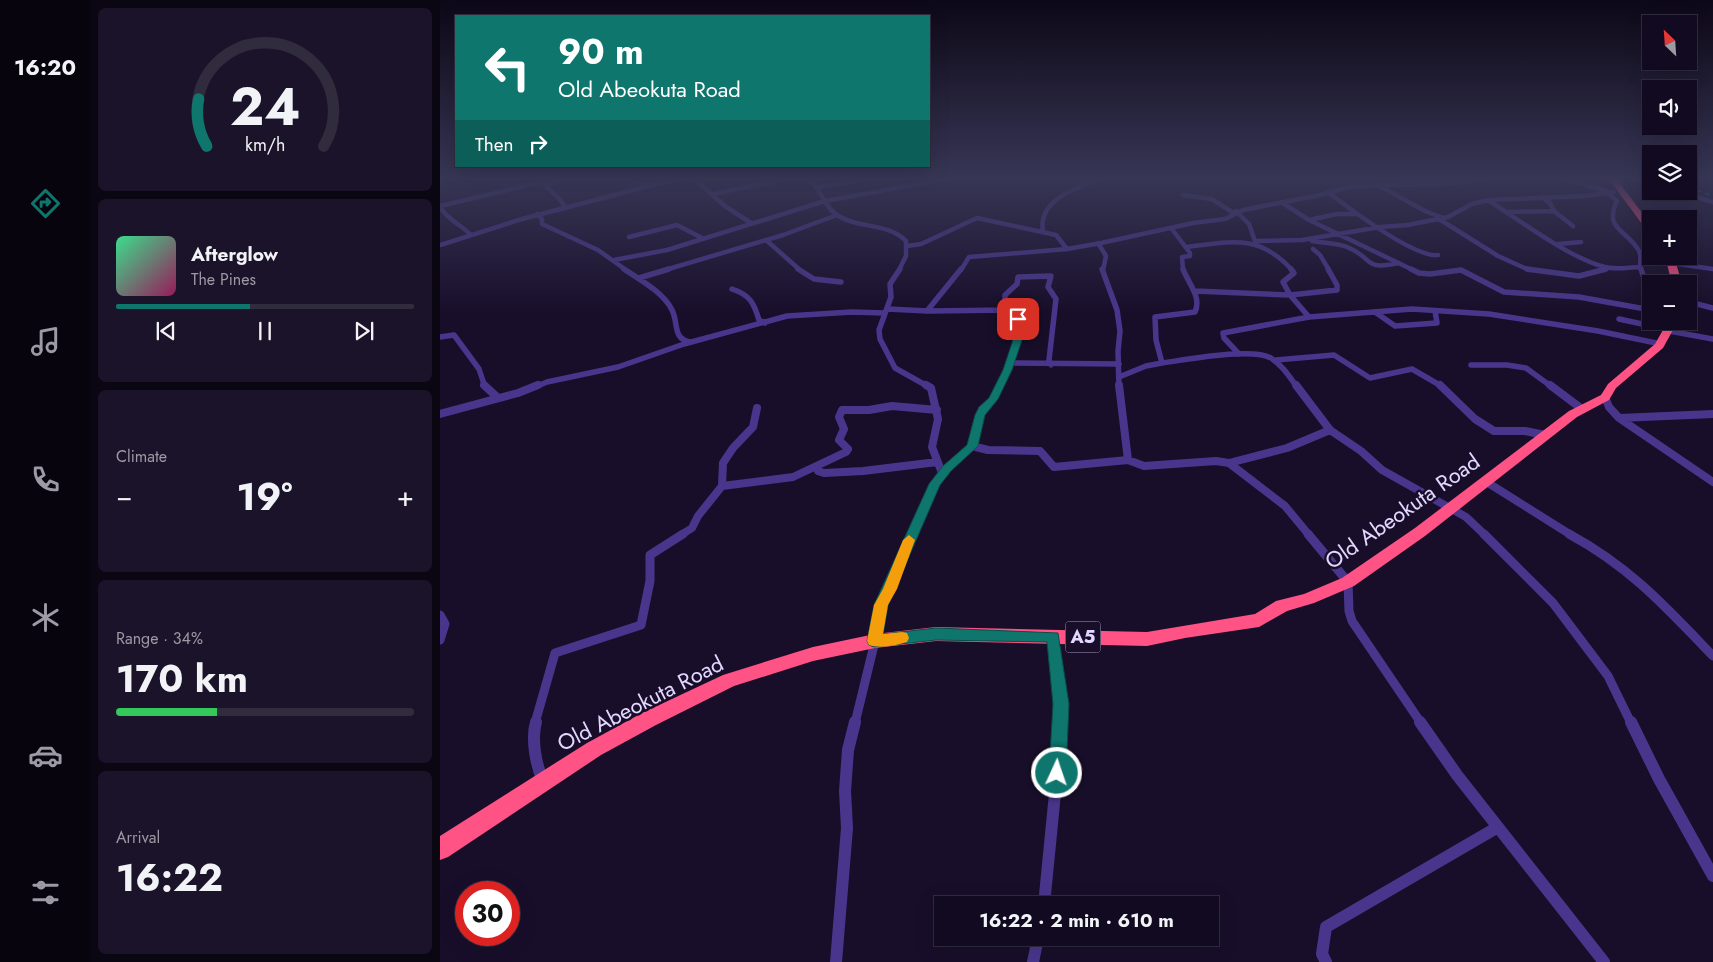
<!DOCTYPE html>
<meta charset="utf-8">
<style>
:root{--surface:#120a20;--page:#1b1329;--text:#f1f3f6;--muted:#9c9aa5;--line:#312b3e;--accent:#0f766e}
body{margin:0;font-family:Jost,sans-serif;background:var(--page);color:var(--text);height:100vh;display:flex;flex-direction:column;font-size:19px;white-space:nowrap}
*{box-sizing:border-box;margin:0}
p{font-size:16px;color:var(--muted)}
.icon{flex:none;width:28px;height:28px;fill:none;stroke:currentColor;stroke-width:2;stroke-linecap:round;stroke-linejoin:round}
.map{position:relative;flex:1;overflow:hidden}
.sheet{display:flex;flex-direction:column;gap:8px;padding:8px;background:#0a0612;width:350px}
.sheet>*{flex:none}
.guide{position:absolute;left:15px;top:15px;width:475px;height:152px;border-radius:0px;box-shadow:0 5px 20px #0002,0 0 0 1px var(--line);background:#0f766e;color:#fff;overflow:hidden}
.needle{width:32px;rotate:335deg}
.fabs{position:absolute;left:1202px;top:15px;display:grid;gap:10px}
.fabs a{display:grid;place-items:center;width:55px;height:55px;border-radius:0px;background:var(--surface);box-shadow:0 5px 20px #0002,0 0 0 1px var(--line);font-size:25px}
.speed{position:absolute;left:15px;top:881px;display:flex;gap:10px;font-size:25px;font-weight:700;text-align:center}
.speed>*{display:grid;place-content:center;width:65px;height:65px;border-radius:50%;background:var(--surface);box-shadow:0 5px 20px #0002,0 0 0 1px var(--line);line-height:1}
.speed .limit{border:8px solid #d22;background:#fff;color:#111}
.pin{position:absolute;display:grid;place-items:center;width:42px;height:42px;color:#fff;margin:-21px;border-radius:10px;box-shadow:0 2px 8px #0006}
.me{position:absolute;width:55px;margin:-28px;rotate:3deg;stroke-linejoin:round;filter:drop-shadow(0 0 4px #0008)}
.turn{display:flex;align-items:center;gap:18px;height:105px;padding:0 20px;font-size:22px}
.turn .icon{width:65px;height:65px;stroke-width:2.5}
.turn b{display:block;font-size:35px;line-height:42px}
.then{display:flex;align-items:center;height:48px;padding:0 20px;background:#0003;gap:10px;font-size:19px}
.big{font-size:38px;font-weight:700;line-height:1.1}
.sheet .card{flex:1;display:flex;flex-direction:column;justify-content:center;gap:8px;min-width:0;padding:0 18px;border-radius:8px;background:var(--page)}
.sheet .dial{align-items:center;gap:0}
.dial svg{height:130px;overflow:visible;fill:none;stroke:var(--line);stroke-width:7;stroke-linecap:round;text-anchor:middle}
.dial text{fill:var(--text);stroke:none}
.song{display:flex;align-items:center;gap:15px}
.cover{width:60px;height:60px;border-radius:8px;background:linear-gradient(135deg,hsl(150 70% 55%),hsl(330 70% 35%))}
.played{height:5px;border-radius:2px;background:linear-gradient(90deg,var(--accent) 45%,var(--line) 45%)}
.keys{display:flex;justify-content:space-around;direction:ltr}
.heat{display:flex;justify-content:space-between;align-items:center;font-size:28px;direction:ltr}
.charge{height:8px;border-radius:4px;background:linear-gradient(90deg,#34c759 34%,var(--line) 0)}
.trip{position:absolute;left:494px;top:896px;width:285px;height:50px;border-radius:0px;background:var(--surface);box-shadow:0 5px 20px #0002,0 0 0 1px var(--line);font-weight:700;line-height:50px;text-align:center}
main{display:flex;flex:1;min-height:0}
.dock{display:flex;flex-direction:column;width:90px;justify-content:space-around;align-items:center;background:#07040d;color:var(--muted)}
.dock .icon{width:35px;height:35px}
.dock .selected{color:var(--accent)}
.dock b{font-size:22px;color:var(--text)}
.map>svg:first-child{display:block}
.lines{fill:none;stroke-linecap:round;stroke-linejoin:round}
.street-far4{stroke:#49368c;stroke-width:4.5}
.street-far3{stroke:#49368c;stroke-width:5.5}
.street-far2{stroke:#49368c;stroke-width:8}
.street-far1{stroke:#49368c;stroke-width:9}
.street{stroke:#49368c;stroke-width:12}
.highway{fill:#ff5385;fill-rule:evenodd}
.rail{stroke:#04b7ff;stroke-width:1;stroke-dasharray:4.5 4;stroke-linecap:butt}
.route{fill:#0f766e;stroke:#0a4d48}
.slow{fill:#f59e0b}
.labels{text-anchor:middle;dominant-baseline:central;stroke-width:5;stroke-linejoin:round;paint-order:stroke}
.shield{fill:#180e2a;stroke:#a69bbf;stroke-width:1}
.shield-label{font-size:18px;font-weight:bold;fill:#e3d8ff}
.near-street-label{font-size:22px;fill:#e3d8ff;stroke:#180e2a}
</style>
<main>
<nav class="dock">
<b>16:20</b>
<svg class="icon selected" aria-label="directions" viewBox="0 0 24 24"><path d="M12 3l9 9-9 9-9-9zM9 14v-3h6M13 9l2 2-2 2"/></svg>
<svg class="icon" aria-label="music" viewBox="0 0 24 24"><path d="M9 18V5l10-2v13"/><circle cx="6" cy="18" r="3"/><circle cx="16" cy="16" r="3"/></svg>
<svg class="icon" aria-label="phone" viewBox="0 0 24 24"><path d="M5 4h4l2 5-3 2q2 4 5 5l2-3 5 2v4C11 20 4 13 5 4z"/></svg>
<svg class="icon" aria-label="climate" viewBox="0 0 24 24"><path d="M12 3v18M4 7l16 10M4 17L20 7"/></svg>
<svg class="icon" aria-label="car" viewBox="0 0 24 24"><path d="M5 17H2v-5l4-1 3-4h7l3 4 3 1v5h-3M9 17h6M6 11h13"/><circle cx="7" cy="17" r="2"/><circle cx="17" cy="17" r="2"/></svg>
<svg class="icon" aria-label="filters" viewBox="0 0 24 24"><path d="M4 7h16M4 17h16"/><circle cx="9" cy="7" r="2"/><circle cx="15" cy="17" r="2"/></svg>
</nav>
<section class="sheet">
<div class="card dial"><svg viewBox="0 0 100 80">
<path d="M14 69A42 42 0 1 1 86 69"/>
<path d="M14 69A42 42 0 0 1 9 40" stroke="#0f766e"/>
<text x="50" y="56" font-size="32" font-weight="700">24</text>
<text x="50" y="72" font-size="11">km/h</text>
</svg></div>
<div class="card">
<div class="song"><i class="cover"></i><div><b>Afterglow</b><p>The Pines</p></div></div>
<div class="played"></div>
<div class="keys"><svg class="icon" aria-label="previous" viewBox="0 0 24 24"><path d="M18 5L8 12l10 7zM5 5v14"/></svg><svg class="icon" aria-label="pause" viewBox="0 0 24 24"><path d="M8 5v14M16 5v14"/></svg><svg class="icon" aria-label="next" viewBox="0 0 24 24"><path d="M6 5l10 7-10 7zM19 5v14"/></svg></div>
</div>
<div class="card"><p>Climate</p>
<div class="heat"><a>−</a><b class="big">19°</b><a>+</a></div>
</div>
<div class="card"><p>Range · 34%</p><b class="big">170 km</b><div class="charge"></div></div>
<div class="card"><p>Arrival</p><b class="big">16:22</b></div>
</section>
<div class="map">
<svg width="1273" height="962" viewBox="0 0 1273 962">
<rect width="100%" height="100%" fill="#180e2a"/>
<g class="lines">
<path class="street-far4" d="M192 178 206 186
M250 178 258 182 285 206 311 223
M368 178C381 188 383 206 397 215 418 229 447 222 466 241V256L459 270
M1123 178 1166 191
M1193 178 1211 184
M97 182 103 183C112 193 118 195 126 208
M104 185 125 178
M938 185 985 211 1003 218
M379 187 432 178
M1238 191 1273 202
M889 193C910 209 974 258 998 255
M1168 193 1177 201C1163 230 1188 230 1199 251 1202 256 1199 264 1201 270
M272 194 351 178
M743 195 772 199 795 214
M1102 197 1110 203 1115 212 1133 226
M1048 200C1079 220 1131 259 1165 267 1176 270 1189 267 1200 267
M841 202 869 220 973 270
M0 206 101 182
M0 207C8 220 20 224 31 235
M796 211 809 224 816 244
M1067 212 1114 211
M97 214 102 219V224L158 250 186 270
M999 219 1058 256 1089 270
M869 220 897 214H917
M732 229 750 253V256L742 257 743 270
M603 232C597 200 638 186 663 179
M189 237 237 225 262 238
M326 240 360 270
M816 241 862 240 940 227 968 225 1008 217 1032 204 1048 200 1145 196 1174 192
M872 241C883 243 896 243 907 247 935 258 921 271 959 263
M658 243 666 256 663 270
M1118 244 1141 242
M0 245 82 219 240 178
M467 246 481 244 537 218 616 235 627 249
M746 247C790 242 819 233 852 270
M873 249 880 255 889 270
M174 260 227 250 385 201 512 178
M1231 263 1273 269
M225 270 343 235 397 215
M521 270 529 257 627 249 661 243 753 223 785 219 803 210 880 195 913 186 1004 184 1055 178
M1019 270H1021
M1164 270 1167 268"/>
<path class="street-far3" d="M184 269C200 280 223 292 232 310 239 324 232 338 250 342
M358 269 374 279 401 282
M460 269 450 284 451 297 439 330 440 339 455 368 489 387
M662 269 677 310 680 331 678 351 679 387
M743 269C748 283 762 297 755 312L715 317 716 340 722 363C745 360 812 347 831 358 842 365 849 376 857 387
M851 269 854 273 843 282 850 295 869 317
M971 269 979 273 990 274 1021 270 1064 292 1139 297 1211 310
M1087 269 1139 276 1166 269
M1201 269 1207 287 1211 288
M199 278 229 269
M292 289C310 295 314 303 319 320L325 323
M755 291 850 295 897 290V285L888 269
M1249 302 1273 308
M448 309 488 311 569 310 576 313C580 340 570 363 559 387
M569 310 565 304V295L577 284 578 277 611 276 608 287 616 299 609 360 611 365
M487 311 521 269
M935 312 955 326 997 323 995 311
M1179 319 1230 330
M1229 331 1273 339
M0 337 14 335 39 369 45 387
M799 354 784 338 783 333 869 317 972 309 1049 314 1158 331 1221 344
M836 360 894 355 930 378 972 369 1003 387
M569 363 679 364
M1031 365H1067L1086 368 1112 387
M679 377 706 366 722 363
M95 387 107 382 178 367 244 344 347 316 412 312 444 313"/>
<path class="street-far2" d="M44 385 58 398
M486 385 491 388 498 419 492 447 502 473
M679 385 688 460
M856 385 890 430 921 451 942 470 1026 517 1045 535
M1000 385 1035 419 1054 431H1085L1105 435
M1110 385 1142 409
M1165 397 1169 407 1179 418 1273 414
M317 408 313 427 293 448 283 463 282 486 353 477 406 452 408 449 399 440 404 429 399 417 402 410H429L452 406 497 410
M0 414 78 393 98 385
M1179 418 1273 482
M532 446 548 450 600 451 614 467 688 460 704 466 776 461 789 463 845 506 869 535
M789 463 847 448 890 430
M377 467 378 471 384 473 423 471 497 462
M1045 481 1131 535
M241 535 252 528 258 516 282 486
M472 535 494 484 507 468 532 446 540 415 553 399 560 385"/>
<path class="street-far1" d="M868 534 908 582 909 611 912 621 981 723
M1044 534 1113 603 1168 676 1191 723
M1129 534C1190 567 1226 607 1273 656
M0 615 5 624 0 640
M613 637 621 703 620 723
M95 723 115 653 201 625 210 581V555L243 534
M415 723 435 641 441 605 472 534"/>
<path class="street" d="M96 722C91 739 96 765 103 781
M980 722 1017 775 1164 962
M1191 722 1219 779 1273 876
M604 905 617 773 620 722
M396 962 407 828 405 791 408 750 415 722
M593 962 598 938
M886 962 882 954 886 927 1058 827"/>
<path class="highway" d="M1168 178H1176L1211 225V232H1208Z
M1225 256H1234L1242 284H1232Z
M1228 321H1238L1223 348 1176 388 1169 400 1137 417 985 536 914 586 874 603 847 611 819 627 745 638 707 646 496 641 435 648 373 661 294 686 216 725 161 755 8 857 0 860V836L147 743 202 713 283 675 373 647 435 634 496 627 707 632 815 614 836 601 864 594 902 578 975 528 1129 411 1161 395 1168 384 1215 344Z"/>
<path class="rail" d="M1249 188 1273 196"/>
</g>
<linearGradient id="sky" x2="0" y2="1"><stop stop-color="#0d0817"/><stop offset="0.57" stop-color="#373655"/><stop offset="1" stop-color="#373655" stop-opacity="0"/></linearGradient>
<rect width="1273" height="313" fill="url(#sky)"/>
<path class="route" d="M578 316 582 319V340L572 370 558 399 545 415 538 446 511 471 500 485 448 605 443 634 496 628 618 633 629 704 626 773 623 779 617 781 611 779 609 773 613 704 607 642 496 640 434 647 429 645 427 641 434 605 489 484 503 466 527 445 535 415 539 407 549 398 563 370 573 340 574 319Z"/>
<path class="slow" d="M469 535 475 540 457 589 448 605 443 634 462 632 467 633 469 638 467 642C457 645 440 649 429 645L427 641 434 605 443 589 463 540Z"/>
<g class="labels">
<rect class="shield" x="625.5" y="621.5" width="35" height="31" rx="4"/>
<g class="shield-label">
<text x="643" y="637">A5</text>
</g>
<g class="near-street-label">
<text transform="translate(962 511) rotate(-35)">Old Abeokuta Road</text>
<text transform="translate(200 703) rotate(-27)">Old Abeokuta Road</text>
</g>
</g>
</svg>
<div class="fabs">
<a><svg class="needle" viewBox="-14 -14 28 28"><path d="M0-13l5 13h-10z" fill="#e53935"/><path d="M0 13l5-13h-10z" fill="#9c9aa5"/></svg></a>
<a><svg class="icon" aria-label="sound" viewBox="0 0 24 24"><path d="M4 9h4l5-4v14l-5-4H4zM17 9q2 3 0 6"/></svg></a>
<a><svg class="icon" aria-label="layers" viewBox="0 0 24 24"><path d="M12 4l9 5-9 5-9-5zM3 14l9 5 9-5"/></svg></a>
<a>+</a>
<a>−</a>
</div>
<div class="speed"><div class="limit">30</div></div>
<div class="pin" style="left:578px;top:319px;background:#d93025"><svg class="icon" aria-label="arrive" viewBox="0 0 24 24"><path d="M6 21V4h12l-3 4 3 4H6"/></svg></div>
<svg class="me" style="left:617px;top:773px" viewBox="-20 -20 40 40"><circle r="17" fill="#0f766e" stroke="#fff" stroke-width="3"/><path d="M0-11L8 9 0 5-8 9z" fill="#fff"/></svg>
<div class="trip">16:22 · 2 min · 610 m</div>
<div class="guide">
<div class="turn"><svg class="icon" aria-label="left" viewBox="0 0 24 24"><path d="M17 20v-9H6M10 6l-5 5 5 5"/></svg><div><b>90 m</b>Old Abeokuta Road</div></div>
<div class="then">Then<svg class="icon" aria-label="right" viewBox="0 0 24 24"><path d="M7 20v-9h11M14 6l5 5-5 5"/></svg></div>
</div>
</div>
</main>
